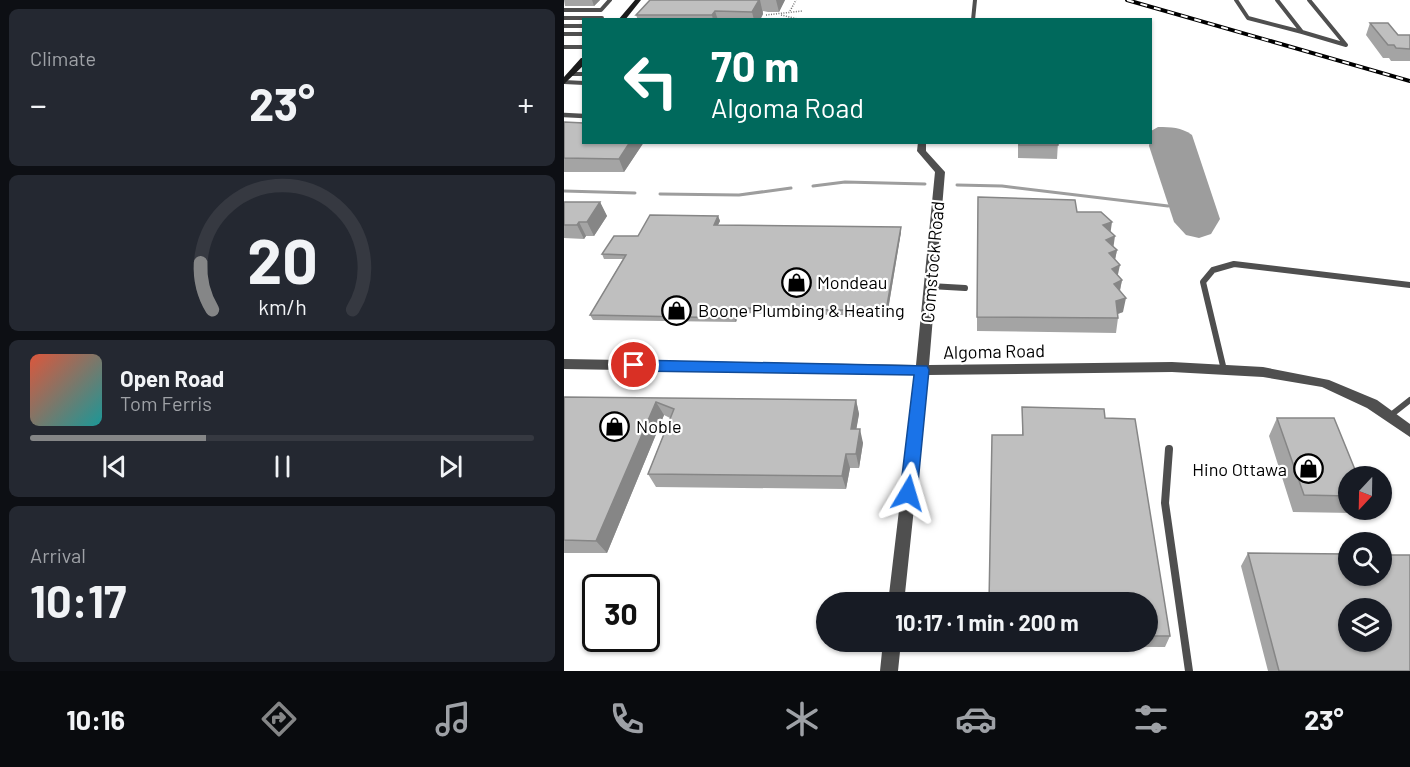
<!DOCTYPE html>
<meta charset="utf-8">
<style>
:root{--surface:#171b24;--page:#242831;--text:#f1f3f6;--muted:#9ea1a6;--line:#363941;--accent:#858687}
body{margin:0;font-family:Barlow,sans-serif;background:var(--page);color:var(--text);height:100vh;display:flex;flex-direction:column;font-size:22px;white-space:nowrap}
*{box-sizing:border-box;margin:0}
p{font-size:20px;color:var(--muted)}
.icon{flex:none;width:33px;height:33px;fill:none;stroke:currentColor;stroke-width:2;stroke-linecap:round;stroke-linejoin:round}
.map{position:relative;flex:1;overflow:hidden}
.side{display:flex;flex-direction:column;gap:9px;padding:9px;background:#0d0f14;width:564px}
.side>*{flex:none}
.top-card{position:absolute;left:18px;top:18px;width:570px;height:126px;border-radius:0px;box-shadow:0 2px 4px #0004;background:#00695c;color:#fff;overflow:hidden}
.needle{width:39px;rotate:202deg}
.fabs{position:absolute;left:774px;top:466px;display:grid;gap:12px}
.fabs a{display:grid;place-items:center;width:54px;height:54px;border-radius:50%;background:var(--surface);box-shadow:0 2px 4px #0004;font-size:30px}
.speed{position:absolute;left:18px;top:574px;display:flex;gap:12px;font-size:30px;font-weight:700;text-align:center}
.speed>*{display:grid;place-content:center;width:78px;height:78px;border-radius:50%;background:var(--surface);box-shadow:0 2px 4px #0004;line-height:1}
.speed .limit{border:3px solid #111;border-radius:9px;background:#fff;color:#111}
.pin{position:absolute;display:grid;place-items:center;width:51px;height:51px;color:#fff;margin:-26px;border:3px solid #fff;border-radius:50%;box-shadow:0 2px 6px #0007}
.me{position:absolute;width:66px;margin:-33px;rotate:7deg;stroke-linejoin:round;filter:drop-shadow(0 0 4px #0008)}
.turn{display:flex;align-items:center;gap:21px;height:126px;padding:0 30px;font-size:27px}
.turn .icon{width:78px;height:78px;stroke-width:2.5}
.turn b{display:block;font-size:42px;line-height:51px}
.big{font-size:45px;font-weight:700;line-height:1.1}
.side .tile{flex:1;display:flex;flex-direction:column;justify-content:center;gap:9px;min-width:0;padding:0 21px;border-radius:9px;background:var(--page)}
.side .dial{align-items:center;gap:0}
.dial svg{height:156px;overflow:visible;fill:none;stroke:var(--line);stroke-width:7;stroke-linecap:round;text-anchor:middle}
.dial text{fill:var(--text);stroke:none}
.song{display:flex;align-items:center;gap:18px}
.cover{width:72px;height:72px;border-radius:9px;background:linear-gradient(135deg,hsl(10 70% 55%),hsl(180 70% 35%))}
.played{height:6px;border-radius:3px;background:linear-gradient(90deg,var(--accent) 35%,var(--line) 35%)}
.keys{display:flex;justify-content:space-around;direction:ltr}
.heat{display:flex;justify-content:space-between;align-items:center;font-size:33px;direction:ltr}
.trip{position:absolute;left:252px;top:592px;width:342px;height:60px;border-radius:30px;background:var(--surface);box-shadow:0 2px 4px #0004;font-weight:700;line-height:60px;text-align:center}
.tabs{display:flex;height:96px;justify-content:space-around;align-items:center;background:#090b0e;color:var(--muted)}
.tabs .icon{width:42px;height:42px}
.tabs .current{color:var(--accent)}
.tabs b{font-size:27px;color:var(--text)}
main{display:flex;flex:1;min-height:0}
.map>svg:first-child{display:block}
.water{fill:#9d9d9d}
.lines{fill:none;stroke-linecap:round;stroke-linejoin:round}
.stream{stroke:#9d9d9d;stroke-width:3}
.path{stroke:#717171;stroke-width:1.5;stroke-dasharray:1 1.5;stroke-linecap:butt}
.lane-far3{stroke:#4f4f4f;stroke-width:4}
.lane-far2{stroke:#4f4f4f;stroke-width:4.5}
.lane-far1{stroke:#4f4f4f;stroke-width:6}
.lane{stroke:#4f4f4f;stroke-width:8}
.street{fill:#4f4f4f;fill-rule:evenodd}
.secondary{fill:#1c1c1c;fill-rule:evenodd}
.rail-casing{stroke:#000;stroke-width:4}
.rail{stroke:#fff;stroke-width:2;stroke-dasharray:7;stroke-linecap:butt}
.wall{fill:#a4a4a4}
.shaded-wall{fill:#868686}
.building{fill:#bfbfbf;stroke:#868686;stroke-width:1.5;fill-rule:evenodd}
.route{fill:#1a73e8;stroke:#114b97;stroke-width:1.5}
.labels{text-anchor:middle;dominant-baseline:central;stroke-width:4.5;stroke-linejoin:round;paint-order:stroke}
.street-label{font-size:18px;fill:#000;stroke:#fff}
.poi-label{font-size:18px;fill:#000;stroke:#fff;text-anchor:start}
</style>
<main>
<section class="side">
<div class="tile"><p>Climate</p>
<div class="heat"><a>−</a><b class="big">23°</b><a>+</a></div>
</div>
<div class="tile dial"><svg viewBox="0 0 100 80">
<path d="M14 69A42 42 0 1 1 86 69"/>
<path d="M14 69A42 42 0 0 1 8 45" stroke="#858687"/>
<text x="50" y="56" font-size="32" font-weight="700">20</text>
<text x="50" y="72" font-size="11">km/h</text>
</svg></div>
<div class="tile">
<div class="song"><i class="cover"></i><div><b>Open Road</b><p>Tom Ferris</p></div></div>
<div class="played"></div>
<div class="keys"><svg class="icon" aria-label="previous" viewBox="0 0 24 24"><path d="M18 5L8 12l10 7zM5 5v14"/></svg><svg class="icon" aria-label="pause" viewBox="0 0 24 24"><path d="M8 5v14M16 5v14"/></svg><svg class="icon" aria-label="next" viewBox="0 0 24 24"><path d="M6 5l10 7-10 7zM19 5v14"/></svg></div>
</div>
<div class="tile"><p>Arrival</p><b class="big">10:17</b></div>
</section>
<div class="map">
<svg width="846" height="671" viewBox="0 0 846 671">
<rect width="100%" height="100%" fill="#fff"/>
<path class="water" d="M594 127C607 127 617 127 628 135L656 219 647 234 635 238 622 235 610 222 585 146 587 131Z"/>
<g class="lines">
<path class="stream" d="M393 185 438 186 604 206
M249 186 281 182 361 184
M0 191 71 193
M96 194 175 195 227 188"/>
<path class="path" d="M226 11 232 0
M202 15 238 11
M217 15 234 19"/>
<path class="lane-far3" d="M672 0 684 18 738 32 713 0
M0 10H37L46 0
M0 18H38
M409 20 411 0
M0 26H20
M738 32 782 45 745 0
M0 34H20
M0 47H20
M7 74H20
M0 82 20 83"/>
<path class="lane-far2" d="M0 115 20 116"/>
<path class="lane-far1" d="M366 286 401 288
M660 370 639 282 649 270 670 264 846 285
M827 415 846 400"/>
<path class="lane" d="M605 449 601 503 625 671"/>
<path class="street" d="M354 142H362V151L381 172 365 365 608 362 699 367 765 380 813 400 846 424V437L803 408 758 387 699 377 608 372 364 375 340 603H324L351 375 0 369V359L352 365 371 172 353 151Z
M319 642H337L334 671H316Z"/>
<path class="secondary" d="M71 0H77L61 20H54Z
M17 58H20V65L0 84V77Z"/>
<defs>
<path id="rail" d="M563 0 846 81"/>
</defs>
<use href="#rail" class="rail-casing"/>
<use href="#rail" class="rail"/>
</g>
<path class="wall" d="M0 0H36L30 6H1Z
M86 0H221L215 12H204L199 11V14L196 20H74L72 15Z
M806 23 834 35H846V61H827L825 58H819L802 35Z
M0 122 80 142 60 172H0Z
M454 142H494L493 159 454 158Z
M0 202H36L43 216 30 236H22L20 239 0 238Z
M513 212 547 232 549 246 553 250 551 260 554 276 558 280 556 291 559 312 554 314V318L552 333 413 331V317Z
M154 216 156 221 154 225 337 232 323 316 175 313 172 322 29 320 26 315 59 259H40L38 254Z
M0 397 292 400 295 414 292 429 299 443 295 468H286L282 489 92 487 84 474 106 418 100 415 43 553H0Z
M458 407 541 418 606 636 601 647 424 646V642H584V603L458 435Z
M713 418 784 477V510H791L789 513 729 512 705 436Z
M684 553 846 671H704L677 566Z"/>
<path class="shaded-wall" d="M28 0H36L30 6Z
M195 0H196L199 14 196 20H190L188 12Z
M212 0H221L215 12Z
M151 11 154 20H149L148 15Z
M66 142H80L60 172 55 159Z
M36 202 43 216 30 236 23 222Z
M154 216 156 221 152 229 150 225Z
M15 222 22 236 20 239 13 225Z
M548 222 546 236 539 225Z
M337 227V232L323 316 322 311Z
M551 236 549 250 542 240Z
M553 250 550 264 545 253Z
M556 265 553 279 548 269Z
M558 280 555 294 550 284Z
M562 298 559 312 550 315 552 301Z
M174 308 175 313 172 322 170 318Z
M292 400 295 414 290 443 287 429Z
M92 402 100 415 43 553 32 541Z
M296 429 299 443 295 468 292 454Z
M282 454 286 468 282 489 278 476Z"/>
<path class="building" d="M86 0H195L188 12 151 11 148 15H72Z
M806 23H824L834 35H846V49L832 48 830 45H824Z
M0 122 20 123V142H66L55 159 0 158Z
M455 142H494V145H455Z
M414 197 511 200 513 212H537L548 222 539 225 551 236 542 240 553 250 545 253 556 265 548 269 558 280 550 284 562 298 552 301 554 318 413 317Z
M0 202H36L23 222H15L13 225H0Z
M86 215 154 216 150 225 337 227 322 311 174 308 170 318 26 315 62 255 38 254 50 236H74Z
M0 397 292 400 287 429H296L292 454H282L278 476 84 474 110 409 92 402 32 541 0 540Z
M458 407 540 409 541 418 571 419 606 636H584V603H425L428 435H459Z
M713 418H770L794 477H784V496L740 495Z
M684 553 784 554V576H818V555H846V671H715ZM784 609H818V642H784Z"/>
<path class="route" d="M70 360 363 366 365 370 353 493 350 498 344 500 338 498 336 493 350 375 70 371 63 365Z"/>
<defs>
<symbol id="shop-ring" viewBox="-11 -11 22 22"><circle r="9.5" fill="#fff" stroke="#000" stroke-width="1.5"/><path d="M-5-2.5h2.3a2.7 3.5 0 0 1 5.4 0H5L5.5 6h-11ZM-1.5-2.5h3a1.5 2.3 0 0 0-3 0Z" fill="#000"/></symbol>
</defs>
<g fill-rule="evenodd">
<use href="#shop-ring" x="216" y="266" width="33" height="33"/>
<use href="#shop-ring" x="96" y="294" width="33" height="33"/>
<use href="#shop-ring" x="34" y="410" width="33" height="33"/>
<use href="#shop-ring" x="728" y="452" width="33" height="33"/>
</g>
<g class="labels">
<g class="street-label">
<text transform="translate(368 262) rotate(-85)">Comstock Road</text>
<text transform="translate(430 351) rotate(-1)">Algoma Road</text>
</g>
<g class="poi-label">
<text x="253" y="282">Mondeau</text>
<text x="134" y="310">Boone Plumbing &amp; Heating</text>
<text x="72" y="426">Noble</text>
<text x="723" y="469" text-anchor="end">Hino Ottawa</text>
</g>
</g>
</svg>
<div class="fabs">
<a><svg class="needle" viewBox="-14 -14 28 28"><path d="M0-13l5 13h-10z" fill="#e53935"/><path d="M0 13l5-13h-10z" fill="#9ea1a6"/></svg></a>
<a><svg class="icon" aria-label="search" viewBox="0 0 24 24"><circle cx="10" cy="10" r="6"/><path d="M15 15l6 6"/></svg></a>
<a><svg class="icon" aria-label="layers" viewBox="0 0 24 24"><path d="M12 4l9 5-9 5-9-5zM3 14l9 5 9-5"/></svg></a>
</div>
<div class="speed"><div class="limit">30</div></div>
<div class="pin" style="left:70px;top:365px;background:#d93025"><svg class="icon" aria-label="arrive" viewBox="0 0 24 24"><path d="M6 21V4h12l-3 4 3 4H6"/></svg></div>
<svg class="me" style="left:344px;top:493px" viewBox="-20 -20 40 40"><path d="M0-17L14 15 0 8-14 15z" fill="#1a73e8" stroke="#fff" stroke-width="4"/></svg>
<div class="trip">10:17 · 1 min · 200 m</div>
<div class="top-card">
<div class="turn"><svg class="icon" aria-label="left" viewBox="0 0 24 24"><path d="M17 20v-9H6M10 6l-5 5 5 5"/></svg><div><b>70 m</b>Algoma Road</div></div>
</div>
</div>
</main>
<nav class="tabs">
<b>10:16</b>
<svg class="icon current" aria-label="directions" viewBox="0 0 24 24"><path d="M12 3l9 9-9 9-9-9zM9 14v-3h6M13 9l2 2-2 2"/></svg>
<svg class="icon" aria-label="music" viewBox="0 0 24 24"><path d="M9 18V5l10-2v13"/><circle cx="6" cy="18" r="3"/><circle cx="16" cy="16" r="3"/></svg>
<svg class="icon" aria-label="phone" viewBox="0 0 24 24"><path d="M5 4h4l2 5-3 2q2 4 5 5l2-3 5 2v4C11 20 4 13 5 4z"/></svg>
<svg class="icon" aria-label="climate" viewBox="0 0 24 24"><path d="M12 3v18M4 7l16 10M4 17L20 7"/></svg>
<svg class="icon" aria-label="car" viewBox="0 0 24 24"><path d="M5 17H2v-5l4-1 3-4h7l3 4 3 1v5h-3M9 17h6M6 11h13"/><circle cx="7" cy="17" r="2"/><circle cx="17" cy="17" r="2"/></svg>
<svg class="icon" aria-label="filters" viewBox="0 0 24 24"><path d="M4 7h16M4 17h16"/><circle cx="9" cy="7" r="2"/><circle cx="15" cy="17" r="2"/></svg>
<b>23°</b>
</nav>
